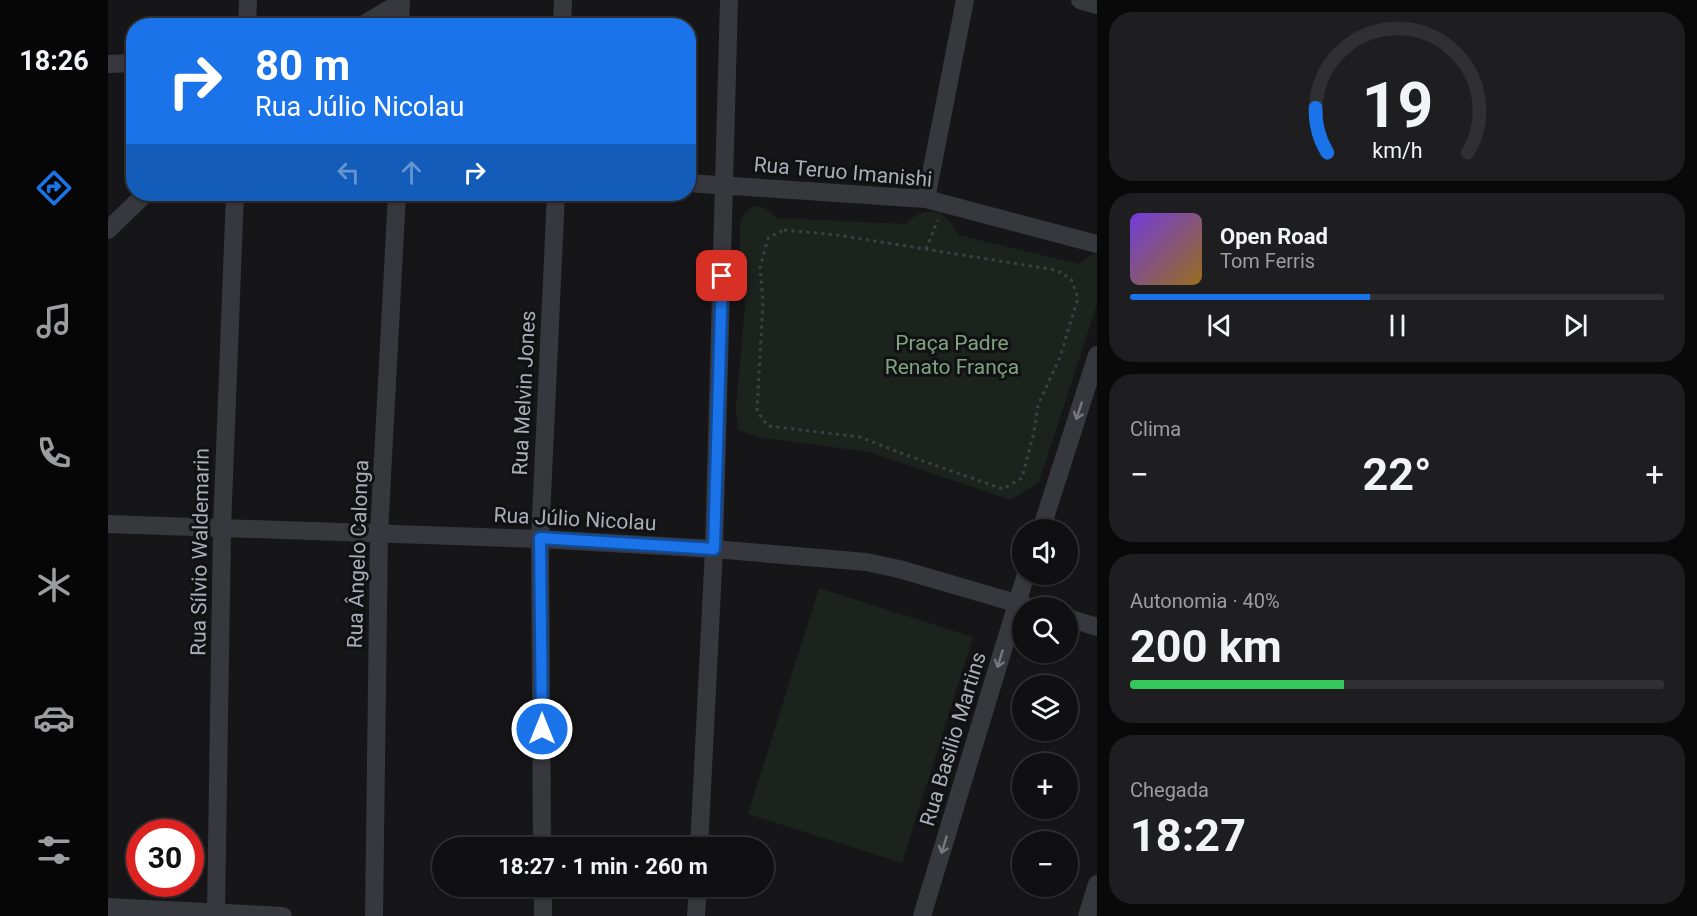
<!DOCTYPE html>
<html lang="pt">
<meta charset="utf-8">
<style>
:root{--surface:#101012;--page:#1e1e20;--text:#f1f3f6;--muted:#9c9d9f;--line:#303032;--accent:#1a73e8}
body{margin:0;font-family:Roboto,sans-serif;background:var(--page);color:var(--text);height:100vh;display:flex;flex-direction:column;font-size:22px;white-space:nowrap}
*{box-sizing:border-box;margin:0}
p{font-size:20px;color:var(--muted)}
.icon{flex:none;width:33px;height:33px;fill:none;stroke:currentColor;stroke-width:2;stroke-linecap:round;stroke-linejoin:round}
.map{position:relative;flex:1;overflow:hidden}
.sheet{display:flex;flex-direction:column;gap:12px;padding:12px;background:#09090a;width:600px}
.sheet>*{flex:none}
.hud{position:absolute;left:18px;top:18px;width:570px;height:183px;border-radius:24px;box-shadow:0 2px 4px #0004,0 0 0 2px var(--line);background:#1a73e8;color:#fff;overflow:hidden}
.buttons{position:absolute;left:904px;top:519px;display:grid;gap:12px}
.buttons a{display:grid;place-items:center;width:66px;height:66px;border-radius:50%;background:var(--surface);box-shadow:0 2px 4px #0004,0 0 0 2px var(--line);font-size:30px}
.speed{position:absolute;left:18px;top:819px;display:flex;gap:12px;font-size:30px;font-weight:700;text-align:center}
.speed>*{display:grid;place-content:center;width:78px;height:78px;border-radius:50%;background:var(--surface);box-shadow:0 2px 4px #0004,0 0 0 2px var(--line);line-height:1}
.speed .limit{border:9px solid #d22;background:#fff;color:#111}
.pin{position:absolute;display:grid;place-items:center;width:51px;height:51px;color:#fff;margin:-26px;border-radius:12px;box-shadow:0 3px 9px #0006}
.me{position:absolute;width:66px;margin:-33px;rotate:0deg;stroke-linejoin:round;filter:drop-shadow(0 0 4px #0008)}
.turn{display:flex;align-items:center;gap:21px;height:126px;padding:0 30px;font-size:27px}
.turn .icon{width:78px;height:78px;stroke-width:2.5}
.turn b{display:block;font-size:42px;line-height:51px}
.lanes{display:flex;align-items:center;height:57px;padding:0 30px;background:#0003;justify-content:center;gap:30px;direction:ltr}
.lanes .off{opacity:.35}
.big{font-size:45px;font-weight:700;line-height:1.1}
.sheet .widget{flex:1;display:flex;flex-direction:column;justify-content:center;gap:9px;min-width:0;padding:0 21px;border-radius:24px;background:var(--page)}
.sheet .dial{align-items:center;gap:0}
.dial svg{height:156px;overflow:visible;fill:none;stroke:var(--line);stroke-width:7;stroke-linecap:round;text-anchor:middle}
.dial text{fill:var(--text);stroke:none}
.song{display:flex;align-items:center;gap:18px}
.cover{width:72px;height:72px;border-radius:9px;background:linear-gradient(135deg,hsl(260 70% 55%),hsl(40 70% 35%))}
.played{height:6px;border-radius:3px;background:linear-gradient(90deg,var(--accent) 45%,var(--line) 45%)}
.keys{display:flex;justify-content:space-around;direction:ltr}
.heat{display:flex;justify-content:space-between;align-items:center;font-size:33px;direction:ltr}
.charge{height:9px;border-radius:4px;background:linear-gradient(90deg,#34c759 40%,var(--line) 0)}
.trip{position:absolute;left:324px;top:837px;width:342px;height:60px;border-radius:30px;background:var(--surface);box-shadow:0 2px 4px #0004,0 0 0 2px var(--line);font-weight:700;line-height:60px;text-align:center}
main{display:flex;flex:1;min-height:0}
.tab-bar{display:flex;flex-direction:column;width:108px;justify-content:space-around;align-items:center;background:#060607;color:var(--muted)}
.tab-bar .icon{width:42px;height:42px}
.tab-bar .current{color:var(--accent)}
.tab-bar b{font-size:27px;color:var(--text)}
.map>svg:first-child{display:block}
.green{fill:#1c231d}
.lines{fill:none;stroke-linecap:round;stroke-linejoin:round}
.path{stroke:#3d3f44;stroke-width:3;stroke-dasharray:3 4.5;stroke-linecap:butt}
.minor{stroke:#37383d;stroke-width:18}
.oneway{stroke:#757881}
.route-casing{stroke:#114b97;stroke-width:15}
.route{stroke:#1a73e8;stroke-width:10}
.labels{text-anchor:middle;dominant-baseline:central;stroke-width:6;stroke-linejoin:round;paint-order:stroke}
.street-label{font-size:21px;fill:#a8adb8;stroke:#111113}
.park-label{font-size:21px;fill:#7fa381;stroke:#111113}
</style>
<main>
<nav class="tab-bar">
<b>18:26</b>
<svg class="icon current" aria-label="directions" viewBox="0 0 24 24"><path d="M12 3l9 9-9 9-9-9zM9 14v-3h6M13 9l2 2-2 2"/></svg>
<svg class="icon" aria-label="music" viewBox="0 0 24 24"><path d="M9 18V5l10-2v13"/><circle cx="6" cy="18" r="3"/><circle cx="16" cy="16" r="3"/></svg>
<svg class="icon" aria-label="phone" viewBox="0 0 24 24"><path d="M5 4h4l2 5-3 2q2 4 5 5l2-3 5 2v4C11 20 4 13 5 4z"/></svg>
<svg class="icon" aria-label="climate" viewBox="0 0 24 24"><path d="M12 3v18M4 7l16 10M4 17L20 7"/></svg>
<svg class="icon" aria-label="car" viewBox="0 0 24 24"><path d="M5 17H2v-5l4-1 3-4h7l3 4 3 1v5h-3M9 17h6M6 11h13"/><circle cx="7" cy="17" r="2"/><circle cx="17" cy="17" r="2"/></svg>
<svg class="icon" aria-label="filters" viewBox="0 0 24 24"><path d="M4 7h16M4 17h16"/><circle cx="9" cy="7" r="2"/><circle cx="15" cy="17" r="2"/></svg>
</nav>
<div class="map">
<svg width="989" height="916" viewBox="0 0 989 916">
<rect width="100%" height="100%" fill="#161618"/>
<path class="green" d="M650 206 656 208 669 218 797 224C817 204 839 208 850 235L971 264 984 255 989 254V304L931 482 903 500 761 452 649 437 630 430 628 408 639 283 632 259V223L636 213 645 207Z
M711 588 865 637 794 863 640 814Z"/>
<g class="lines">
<path class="path" d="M676 230 729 235 948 270 963 279 970 298 952 357 930 405 926 432 914 478 895 489 798 455 752 437 660 426 649 411 655 302 652 268 660 238Z
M818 249 830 220"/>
<path class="minor" d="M972 0 989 5
M139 26 140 0
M253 26 293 2
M292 26 293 0
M454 26 455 0
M0 64 26 63
M580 183 818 199 989 244
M818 199 857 0
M0 230 37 194
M0 524 432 539 606 549 758 562 791 569 925 608
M933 530 989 355
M960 618 989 627
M434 848 432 539 448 194
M591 848 606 549 621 0
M435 886V916
M0 907 175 916
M108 912 114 528 127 194
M266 916 271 533 289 194
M588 916 590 886
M814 916 918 574
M979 916 989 884"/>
</g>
<defs><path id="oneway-shaft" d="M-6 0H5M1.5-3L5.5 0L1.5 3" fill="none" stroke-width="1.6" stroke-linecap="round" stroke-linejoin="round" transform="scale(1.5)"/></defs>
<g class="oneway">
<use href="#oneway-shaft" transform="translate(971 411) rotate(108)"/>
<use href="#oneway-shaft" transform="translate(892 659) rotate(107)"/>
<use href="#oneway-shaft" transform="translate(836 845) rotate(107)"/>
</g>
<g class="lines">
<defs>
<path id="route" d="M434 729 432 538 606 549 614 276"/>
</defs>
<use href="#route" class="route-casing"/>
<use href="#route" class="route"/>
</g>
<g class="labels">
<g class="street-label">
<text transform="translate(735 172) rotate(5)">Rua Teruo Imanishi</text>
<text transform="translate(416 393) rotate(-87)">Rua Melvin Jones</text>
<text transform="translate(467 519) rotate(3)">Rua Júlio Nicolau</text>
<text transform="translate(92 552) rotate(-89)">Rua Sílvio Waldemarin</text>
<text transform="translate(250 554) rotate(-88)">Rua Ângelo Calonga</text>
<text transform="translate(845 739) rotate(-73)">Rua Basilio Martins</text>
</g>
<g class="park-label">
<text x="844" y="343">Praça Padre<tspan x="844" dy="24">Renato França</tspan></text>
</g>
</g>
</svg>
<div class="buttons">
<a><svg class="icon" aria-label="sound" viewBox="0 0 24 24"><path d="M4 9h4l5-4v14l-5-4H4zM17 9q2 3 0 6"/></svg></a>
<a><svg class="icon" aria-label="search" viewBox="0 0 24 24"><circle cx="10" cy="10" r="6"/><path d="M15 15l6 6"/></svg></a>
<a><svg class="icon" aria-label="layers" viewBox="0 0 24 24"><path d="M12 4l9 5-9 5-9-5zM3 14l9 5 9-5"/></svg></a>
<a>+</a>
<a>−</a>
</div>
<div class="speed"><div class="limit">30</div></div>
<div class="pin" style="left:614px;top:276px;background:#d93025"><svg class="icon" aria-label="arrive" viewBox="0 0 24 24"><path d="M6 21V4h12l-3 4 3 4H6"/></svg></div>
<svg class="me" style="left:434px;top:729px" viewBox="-20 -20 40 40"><circle r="17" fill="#1a73e8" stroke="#fff" stroke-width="3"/><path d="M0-11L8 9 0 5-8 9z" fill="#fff"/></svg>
<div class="trip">18:27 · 1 min · 260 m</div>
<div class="hud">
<div class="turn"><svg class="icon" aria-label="right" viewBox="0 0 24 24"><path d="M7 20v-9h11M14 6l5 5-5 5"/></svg><div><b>80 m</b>Rua Júlio Nicolau</div></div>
<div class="lanes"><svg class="icon off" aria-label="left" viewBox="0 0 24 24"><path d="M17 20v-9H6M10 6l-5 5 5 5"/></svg><svg class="icon off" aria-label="ahead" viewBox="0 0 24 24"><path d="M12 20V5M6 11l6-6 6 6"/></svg><svg class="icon" aria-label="right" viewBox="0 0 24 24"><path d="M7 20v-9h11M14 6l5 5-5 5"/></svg></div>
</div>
</div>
<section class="sheet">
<div class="widget dial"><svg viewBox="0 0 100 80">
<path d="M14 69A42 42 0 1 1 86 69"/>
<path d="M14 69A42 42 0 0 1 8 46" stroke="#1a73e8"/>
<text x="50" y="56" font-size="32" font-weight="700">19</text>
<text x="50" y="72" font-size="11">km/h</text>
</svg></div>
<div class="widget">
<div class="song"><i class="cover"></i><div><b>Open Road</b><p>Tom Ferris</p></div></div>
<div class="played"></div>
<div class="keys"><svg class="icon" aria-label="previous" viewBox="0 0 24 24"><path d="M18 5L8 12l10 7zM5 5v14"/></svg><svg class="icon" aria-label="pause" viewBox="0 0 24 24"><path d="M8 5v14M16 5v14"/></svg><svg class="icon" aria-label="next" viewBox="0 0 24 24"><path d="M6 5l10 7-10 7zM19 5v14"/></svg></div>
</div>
<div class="widget"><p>Clima</p>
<div class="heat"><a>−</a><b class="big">22°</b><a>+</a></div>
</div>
<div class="widget"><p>Autonomia · 40%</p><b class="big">200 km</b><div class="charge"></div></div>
<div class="widget"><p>Chegada</p><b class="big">18:27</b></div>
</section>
</main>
